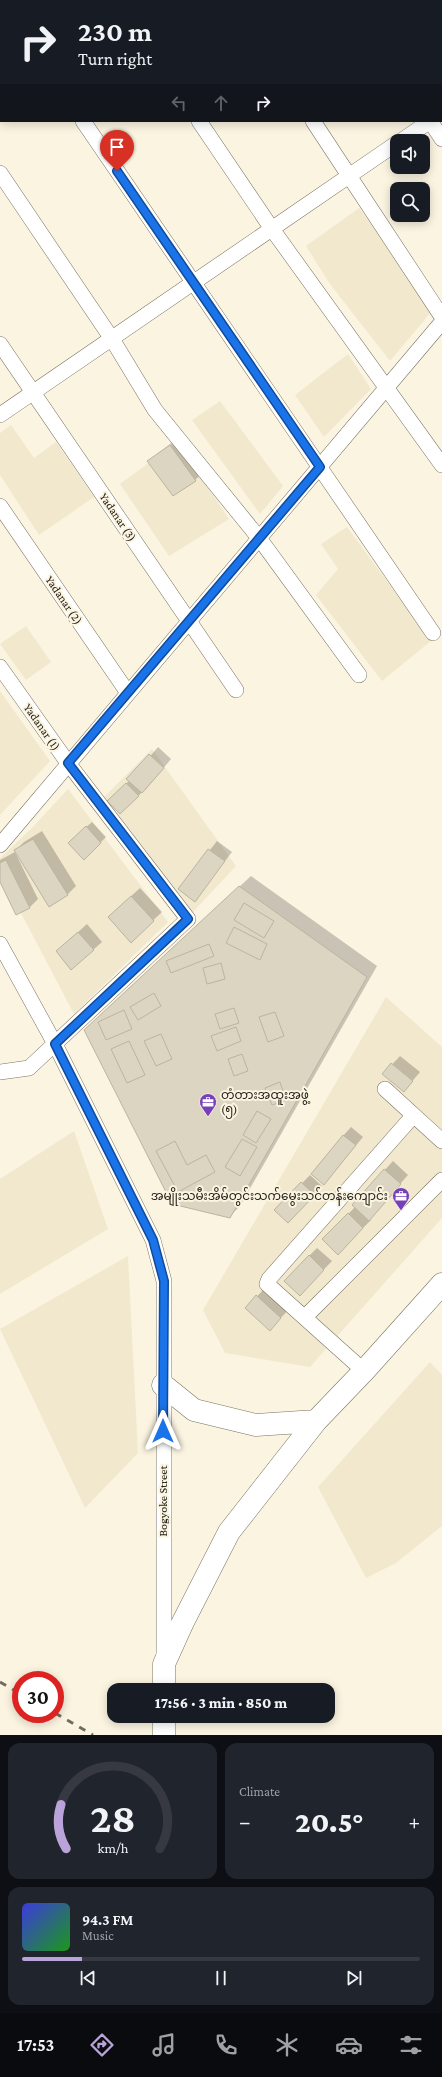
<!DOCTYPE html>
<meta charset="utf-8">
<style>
:root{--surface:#171b24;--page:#20242c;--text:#f1f3f6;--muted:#9ea1a6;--line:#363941;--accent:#baa3da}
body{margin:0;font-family:"Crimson Pro","Noto Sans Myanmar",serif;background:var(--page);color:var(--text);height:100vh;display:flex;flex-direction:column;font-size:15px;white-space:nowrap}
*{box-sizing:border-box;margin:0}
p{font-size:13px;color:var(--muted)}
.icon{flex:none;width:22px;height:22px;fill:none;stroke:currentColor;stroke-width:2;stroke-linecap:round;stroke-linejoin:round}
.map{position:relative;height:1735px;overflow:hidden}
.details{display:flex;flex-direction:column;gap:8px;padding:8px;background:#0d0f14;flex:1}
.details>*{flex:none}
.guide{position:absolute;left:0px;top:0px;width:442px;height:122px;box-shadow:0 2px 10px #0003;background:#171b24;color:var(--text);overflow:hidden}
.fabs{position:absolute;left:390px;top:134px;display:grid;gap:8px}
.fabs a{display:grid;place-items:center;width:40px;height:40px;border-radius:8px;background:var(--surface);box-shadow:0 2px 10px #0003;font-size:20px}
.speed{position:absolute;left:12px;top:1671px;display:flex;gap:8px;font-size:20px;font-weight:700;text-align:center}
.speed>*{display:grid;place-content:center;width:52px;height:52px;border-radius:50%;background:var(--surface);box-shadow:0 2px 10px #0003;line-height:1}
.speed .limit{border:6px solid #d22;background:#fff;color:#111}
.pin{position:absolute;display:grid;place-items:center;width:34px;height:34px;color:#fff;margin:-41px -17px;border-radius:50% 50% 50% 0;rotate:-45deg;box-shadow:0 0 4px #0007}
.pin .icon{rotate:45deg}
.me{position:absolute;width:44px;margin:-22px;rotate:0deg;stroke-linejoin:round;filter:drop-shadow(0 0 3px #0008)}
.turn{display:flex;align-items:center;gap:14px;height:84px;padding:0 12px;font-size:18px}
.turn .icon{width:52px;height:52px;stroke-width:2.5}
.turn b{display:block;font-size:28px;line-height:34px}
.lanes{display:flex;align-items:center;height:38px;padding:0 12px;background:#0003;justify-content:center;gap:20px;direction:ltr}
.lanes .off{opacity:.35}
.big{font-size:30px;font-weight:800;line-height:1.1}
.details .card{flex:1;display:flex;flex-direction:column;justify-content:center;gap:6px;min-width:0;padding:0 14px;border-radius:12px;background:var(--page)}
.details .dial{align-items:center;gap:0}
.dial svg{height:104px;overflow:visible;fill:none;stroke:var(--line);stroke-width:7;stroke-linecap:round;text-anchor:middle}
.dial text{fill:var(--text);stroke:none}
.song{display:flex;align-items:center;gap:12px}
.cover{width:48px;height:48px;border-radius:6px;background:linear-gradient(135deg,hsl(240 70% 55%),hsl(120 70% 35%))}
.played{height:4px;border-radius:2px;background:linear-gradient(90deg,var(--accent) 15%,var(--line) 15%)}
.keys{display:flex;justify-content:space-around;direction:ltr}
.heat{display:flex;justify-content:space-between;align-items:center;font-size:22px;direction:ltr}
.details .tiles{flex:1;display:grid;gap:8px;grid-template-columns:1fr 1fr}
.card:last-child{grid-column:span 2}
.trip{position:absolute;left:107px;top:1683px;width:228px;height:40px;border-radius:12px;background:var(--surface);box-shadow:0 2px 10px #0003;font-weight:800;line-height:40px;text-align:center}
.dock{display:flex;height:64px;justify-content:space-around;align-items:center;background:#090b0e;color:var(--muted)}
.dock .icon{width:28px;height:28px}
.dock .active{color:var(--accent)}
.dock b{font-size:18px;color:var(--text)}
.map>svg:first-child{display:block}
.built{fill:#f2e8ce}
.shadow{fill:#0003}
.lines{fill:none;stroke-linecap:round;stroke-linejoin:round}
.stream{stroke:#cdb77c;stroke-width:3.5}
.building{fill:#dcd5c2;stroke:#bab4a1}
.minor-casing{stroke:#797362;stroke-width:16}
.primary-casing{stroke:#797362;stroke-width:23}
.minor{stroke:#fff;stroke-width:15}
.primary{stroke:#fff;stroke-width:22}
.rail{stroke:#716c61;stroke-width:3;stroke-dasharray:7 7;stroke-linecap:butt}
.route-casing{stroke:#114b97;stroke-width:10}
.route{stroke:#1a73e8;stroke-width:7}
.labels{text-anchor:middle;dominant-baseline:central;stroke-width:4;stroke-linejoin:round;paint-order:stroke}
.street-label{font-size:12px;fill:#24211a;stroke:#fbf4e1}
.poi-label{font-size:12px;fill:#24211a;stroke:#fbf4e1;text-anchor:start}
</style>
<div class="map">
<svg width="442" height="1735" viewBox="0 0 442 1735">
<rect width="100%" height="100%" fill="#fbf4e1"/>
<path class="built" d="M359 208 385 241 432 311 390 361 330 284 306 246Z
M348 354 371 389 324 437 295 395Z
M220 401 283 486 260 514 192 420Z
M11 425 34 458 56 442 94 497 39 535 0 475V433Z
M177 442 229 519 169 556 120 484Z
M347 527 431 641 382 681 316 595 338 569 321 544Z
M26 626 51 662 26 680 0 644Z
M0 691 50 761 0 815Z
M152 749 236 866 193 912 103 798Z
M68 789 168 922 74 1014 0 873V858L31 829Z
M386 997 442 1047V1218L310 1367 225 1353 203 1310Z
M74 1131 108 1229 0 1294V1179Z
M128 1256 138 1453 85 1508 0 1329Z
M430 1362 442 1375V1526L396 1563 366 1578 318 1487Z"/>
<path class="shadow" d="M178 438 204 472 195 480 148 461Z
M158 747 171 759 147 788 138 796 117 792 130 780Z
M92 822 106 837 84 859 74 838Z
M42 831 76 886 68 894 50 905 16 850 24 842Z
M217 841 232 852 194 901 179 889Z
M15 852 38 899 30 907 0 880V860Z
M251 876 377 966 240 1206 229 1217 96 1019Z
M140 888 162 912 131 941 117 909Z
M87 924 102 942 93 950 57 951Z
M400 1056 420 1072 404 1091 383 1074Z
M351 1127 363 1137 324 1184 343 1136Z
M393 1161 408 1175 370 1218 371 1220 338 1253 324 1239 355 1207 353 1205Z
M310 1175 322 1186 296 1214 276 1210Z
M317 1248 332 1261 308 1286 309 1256Z
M265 1288 289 1309 278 1321 246 1308Z"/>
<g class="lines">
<path class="stream" d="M154 1 156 0
M0 103 1 102"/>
</g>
<path class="building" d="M170 445 196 481 173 496 147 461Z
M149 754 164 768 142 793 126 779Z
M126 783 139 796 120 814 107 801Z
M86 826 101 843 84 860 68 843Z
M33 839 68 895 49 907 14 850Z
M208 849 225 861 195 902 178 889Z
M6 860 30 908 16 915 0 882V863Z
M239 886 367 977 230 1218 172 1204 84 1030Z
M131 896 154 921 131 943 108 917Z
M244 903 274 921 264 938 234 920Z
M234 927 267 944 260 960 226 943Z
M78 932 94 950 71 970 56 951Z
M209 944 214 956 171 973 166 961Z
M221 963 225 979 207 984 203 968Z
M154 993 161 1006 138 1020 130 1007Z
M234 1008 239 1023 220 1029 215 1014Z
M124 1010 132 1029 106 1040 98 1022Z
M275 1012 284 1036 268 1042 259 1017Z
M236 1027 241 1041 217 1051 211 1036Z
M161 1034 172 1059 156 1066 144 1041Z
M129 1041 145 1075 127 1083 111 1049Z
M242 1054 248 1071 234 1076 228 1059Z
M391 1063 413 1081 404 1092 382 1074Z
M280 1082 286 1100 272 1105 265 1088Z
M257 1111 271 1119 256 1143 243 1135Z
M343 1135 356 1145 324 1185 311 1174Z
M242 1139 257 1147 240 1176 225 1167Z
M175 1141 187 1165 206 1155 215 1172 178 1192 156 1151Z
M384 1169 401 1184 369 1221 352 1205Z
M301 1182 315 1195 288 1223 274 1210Z
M348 1213 363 1228 338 1255 322 1239Z
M309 1255 324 1270 300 1296 284 1281Z
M256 1295 281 1318 270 1331 245 1308Z"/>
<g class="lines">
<defs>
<path id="minor" d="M0 0 1 1
M119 0V1
M229 0 230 1
M345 0 346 1
M441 113H442
M83 121 433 633
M199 121 272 229 442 465
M313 121 442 317
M430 121 442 139
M401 141 430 121
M0 173 112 339 155 410 259 538 359 675
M0 344 236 690
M0 415 397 143
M0 506 128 693
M0 667 68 763 188 919 29 1068 0 1072
M0 845 442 322
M0 944 55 1044 153 1240 164 1281V1658
M385 1089 442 1141
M305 1317 442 1180
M364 1371 267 1284 269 1279 413 1116"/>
<path id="primary" d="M163 1385 194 1410 256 1425 316 1421
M164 1690V1664L183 1622 229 1532 316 1421 364 1371 442 1284
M164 1735V1716"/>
</defs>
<use href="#minor" class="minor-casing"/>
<use href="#primary" class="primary-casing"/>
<use href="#minor" class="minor"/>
<use href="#primary" class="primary"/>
<path class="rail" d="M0 1682 21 1694
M55 1713 93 1735"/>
</g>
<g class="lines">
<defs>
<path id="route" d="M117 171 320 467 68 763 188 919 55 1044 153 1240 164 1281 163 1431"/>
</defs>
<use href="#route" class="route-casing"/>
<use href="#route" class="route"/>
</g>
<defs>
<symbol id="office-pin" viewBox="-11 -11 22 30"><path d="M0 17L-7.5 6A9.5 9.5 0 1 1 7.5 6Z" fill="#7641b8" stroke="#fbf4e1"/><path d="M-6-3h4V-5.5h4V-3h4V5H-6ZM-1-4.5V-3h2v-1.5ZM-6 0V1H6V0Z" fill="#fff"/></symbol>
</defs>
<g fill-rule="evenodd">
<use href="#office-pin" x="198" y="1092" width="20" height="27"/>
<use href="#office-pin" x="391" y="1186" width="20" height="27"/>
</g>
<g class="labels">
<g class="street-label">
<text transform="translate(118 517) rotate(56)">Yadanar (3)</text>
<text transform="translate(64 600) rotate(56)">Yadanar (2)</text>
<text transform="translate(42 727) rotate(55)">Yadanar (1)</text>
<text transform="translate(163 1501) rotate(-90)">Bogyoke Street</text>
</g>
<g class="poi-label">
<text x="221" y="1095">တံတားအထူးအဖွဲ့<tspan x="221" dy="14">(၅)</tspan></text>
<text x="388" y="1196" text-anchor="end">အမျိုးသမီးအိမ်တွင်းသက်မွေးသင်တန်းကျောင်း</text>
</g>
</g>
</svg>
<div class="fabs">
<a><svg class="icon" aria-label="sound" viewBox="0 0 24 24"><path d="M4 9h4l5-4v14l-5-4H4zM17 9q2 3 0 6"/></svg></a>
<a><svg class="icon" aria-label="search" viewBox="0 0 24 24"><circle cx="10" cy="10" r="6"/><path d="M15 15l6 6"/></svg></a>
</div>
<div class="speed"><div class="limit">30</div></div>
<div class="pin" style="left:117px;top:171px;background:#d93025"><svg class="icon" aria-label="arrive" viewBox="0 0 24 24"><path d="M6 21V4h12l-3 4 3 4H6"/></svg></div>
<svg class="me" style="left:163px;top:1431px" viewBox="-20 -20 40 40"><path d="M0-17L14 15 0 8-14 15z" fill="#1a73e8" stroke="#fff" stroke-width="4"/></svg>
<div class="trip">17:56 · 3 min · 850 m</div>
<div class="guide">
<div class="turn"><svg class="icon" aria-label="right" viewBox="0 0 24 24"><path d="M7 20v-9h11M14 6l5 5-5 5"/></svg><div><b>230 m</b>Turn right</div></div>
<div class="lanes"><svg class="icon off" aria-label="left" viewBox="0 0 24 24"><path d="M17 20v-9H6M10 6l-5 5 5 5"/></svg><svg class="icon off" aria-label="ahead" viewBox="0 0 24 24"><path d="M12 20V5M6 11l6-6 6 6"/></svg><svg class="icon" aria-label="right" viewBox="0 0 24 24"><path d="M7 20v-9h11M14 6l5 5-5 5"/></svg></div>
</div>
</div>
<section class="details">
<div class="tiles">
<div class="card dial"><svg viewBox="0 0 100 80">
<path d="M14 69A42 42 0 1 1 86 69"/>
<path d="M14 69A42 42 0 0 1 10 35" stroke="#baa3da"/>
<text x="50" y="56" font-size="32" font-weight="700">28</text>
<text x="50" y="72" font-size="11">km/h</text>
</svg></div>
<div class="card"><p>Climate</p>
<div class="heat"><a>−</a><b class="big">20.5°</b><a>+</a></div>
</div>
<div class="card">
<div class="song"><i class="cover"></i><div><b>94.3 FM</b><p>Music</p></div></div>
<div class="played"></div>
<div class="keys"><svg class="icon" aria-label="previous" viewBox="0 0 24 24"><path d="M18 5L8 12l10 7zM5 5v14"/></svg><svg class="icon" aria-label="pause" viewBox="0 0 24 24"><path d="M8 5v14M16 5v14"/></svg><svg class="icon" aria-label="next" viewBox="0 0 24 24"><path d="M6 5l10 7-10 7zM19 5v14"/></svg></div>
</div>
</div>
</section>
<nav class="dock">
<b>17:53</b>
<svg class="icon active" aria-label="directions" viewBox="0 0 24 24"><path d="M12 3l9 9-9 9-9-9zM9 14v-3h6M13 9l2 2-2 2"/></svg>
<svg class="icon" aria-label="music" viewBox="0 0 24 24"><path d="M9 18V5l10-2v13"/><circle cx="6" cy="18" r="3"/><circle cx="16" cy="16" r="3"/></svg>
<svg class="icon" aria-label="phone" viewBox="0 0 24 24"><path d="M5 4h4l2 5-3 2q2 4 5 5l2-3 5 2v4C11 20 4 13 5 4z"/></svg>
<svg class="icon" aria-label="climate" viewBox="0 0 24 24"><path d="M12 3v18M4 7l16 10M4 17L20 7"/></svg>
<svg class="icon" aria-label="car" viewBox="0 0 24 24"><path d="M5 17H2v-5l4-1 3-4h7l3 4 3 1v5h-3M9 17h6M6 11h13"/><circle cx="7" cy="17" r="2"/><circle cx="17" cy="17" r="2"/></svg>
<svg class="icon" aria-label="filters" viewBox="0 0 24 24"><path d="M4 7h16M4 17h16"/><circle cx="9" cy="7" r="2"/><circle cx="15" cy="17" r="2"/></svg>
</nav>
